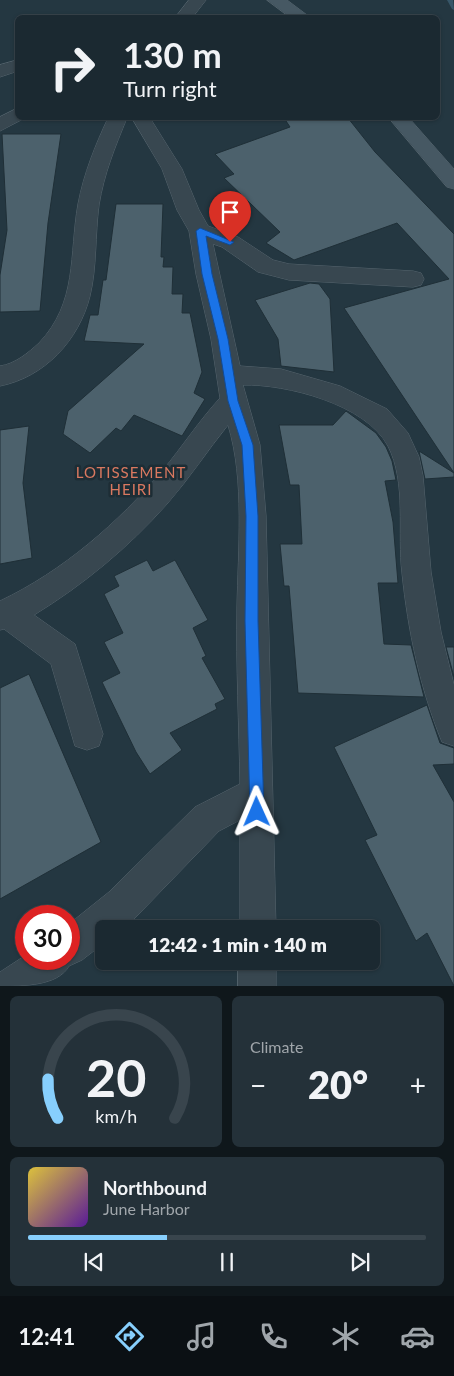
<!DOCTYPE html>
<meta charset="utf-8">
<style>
:root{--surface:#1b2931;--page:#243139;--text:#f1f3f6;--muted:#a0a6ab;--line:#39454d;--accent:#87cffd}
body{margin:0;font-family:Lato,sans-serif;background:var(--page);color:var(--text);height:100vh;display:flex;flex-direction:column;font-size:19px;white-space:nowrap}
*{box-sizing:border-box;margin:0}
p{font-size:16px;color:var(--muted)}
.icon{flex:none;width:28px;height:28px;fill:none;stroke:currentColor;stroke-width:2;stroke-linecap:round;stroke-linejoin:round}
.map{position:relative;height:986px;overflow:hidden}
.details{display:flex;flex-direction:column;gap:10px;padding:10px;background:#0f171b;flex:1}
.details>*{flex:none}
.top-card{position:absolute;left:15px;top:15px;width:425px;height:105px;border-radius:8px;box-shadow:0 1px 4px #0004,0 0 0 1px var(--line);background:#1b2931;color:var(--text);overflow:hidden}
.speed{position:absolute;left:15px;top:905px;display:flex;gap:10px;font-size:25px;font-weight:700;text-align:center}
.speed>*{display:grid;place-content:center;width:65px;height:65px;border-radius:50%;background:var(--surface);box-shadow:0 1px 4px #0004,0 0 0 1px var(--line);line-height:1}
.speed .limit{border:8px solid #d22;background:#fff;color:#111}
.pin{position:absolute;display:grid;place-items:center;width:42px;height:42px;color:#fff;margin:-51px -21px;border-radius:50% 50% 50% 0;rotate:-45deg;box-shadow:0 0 5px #0007}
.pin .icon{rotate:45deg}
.me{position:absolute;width:55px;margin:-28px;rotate:359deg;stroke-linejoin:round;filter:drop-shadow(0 0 4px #0008)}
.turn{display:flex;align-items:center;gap:18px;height:105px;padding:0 25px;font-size:22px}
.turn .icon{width:65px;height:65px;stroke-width:2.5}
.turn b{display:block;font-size:35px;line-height:42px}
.big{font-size:38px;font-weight:800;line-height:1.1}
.details .widget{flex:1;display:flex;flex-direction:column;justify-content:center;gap:8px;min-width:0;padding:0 18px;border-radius:8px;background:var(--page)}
.details .dial{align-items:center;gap:0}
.dial svg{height:130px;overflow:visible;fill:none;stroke:var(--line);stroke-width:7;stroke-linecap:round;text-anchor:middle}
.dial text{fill:var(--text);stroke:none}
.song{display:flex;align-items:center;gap:15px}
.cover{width:60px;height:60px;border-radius:8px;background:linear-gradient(135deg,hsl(50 70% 55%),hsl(270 70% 35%))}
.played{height:5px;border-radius:2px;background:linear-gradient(90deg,var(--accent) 35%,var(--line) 35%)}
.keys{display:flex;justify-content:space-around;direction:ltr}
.heat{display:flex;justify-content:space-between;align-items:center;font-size:28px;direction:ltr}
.details .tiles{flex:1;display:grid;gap:10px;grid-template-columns:1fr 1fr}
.widget:last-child{grid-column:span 2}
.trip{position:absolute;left:95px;top:920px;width:285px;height:50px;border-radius:8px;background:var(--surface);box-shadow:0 1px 4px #0004,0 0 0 1px var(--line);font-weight:800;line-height:50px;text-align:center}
.tabs{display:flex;height:80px;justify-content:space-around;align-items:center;background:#0b1014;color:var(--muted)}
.tabs .icon{width:35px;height:35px}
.tabs .on{color:var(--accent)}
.tabs b{font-size:22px;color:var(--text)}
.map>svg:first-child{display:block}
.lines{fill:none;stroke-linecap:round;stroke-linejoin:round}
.stream{fill:#375668;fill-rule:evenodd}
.building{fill:#4c616c;stroke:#1f2f37}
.minor-casing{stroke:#56656e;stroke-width:1}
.secondary-casing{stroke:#56656e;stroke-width:1}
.minor{fill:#384750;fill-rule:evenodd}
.secondary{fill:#465863;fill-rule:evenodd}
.route{fill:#1a73e8;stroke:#114b97}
.labels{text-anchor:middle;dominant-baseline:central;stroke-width:5;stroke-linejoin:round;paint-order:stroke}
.neighbourhood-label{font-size:15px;letter-spacing:1px;fill:#da7960;stroke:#1d2d35}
</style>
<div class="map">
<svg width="454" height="986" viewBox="0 0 454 986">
<rect width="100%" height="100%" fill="#243741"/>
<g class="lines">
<path class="stream" d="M447 0H453L454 10 452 9Z"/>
</g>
<path class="building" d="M284 118H348L375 152 454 234V473L344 308 449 279 397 223 294 260 266 243 280 232 224 178 234 174 215 154 290 127Z
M2 134H61L48 223 40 311 0 312V275L7 230Z
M116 204H163L161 257H164L163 267H173L172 294H183L182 313H190L202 372 194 393 205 399 182 436 134 415 121 431 116 428 90 453 63 434 68 411 144 344 84 341 90 315H98L103 280H106Z
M310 283 319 284 330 299 334 372 281 366 278 339 255 300Z
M346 411 376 433 386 447 392 461 396 480 385 481 393 522 398 583H378L384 644 411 645 424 697 298 693 289 586H284L280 544H302L299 485H290L279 425H333Z
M29 426 23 483 32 558 0 564V430Z
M419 451 454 473V477L425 479Z
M147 560 153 571 175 560 208 620 193 628 206 656 202 658 225 699 215 704 217 709 170 733 182 750 150 774 136 752 102 682 120 673 104 642 123 633 104 594 119 586 114 576Z
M446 647H454V677Z
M29 674 101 842 0 899V688Z
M427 705 440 743 454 748V764L433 765 454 802V986L427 933 416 941 365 840 377 835 334 747Z"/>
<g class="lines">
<defs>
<path id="minor" d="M189 0H206L192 18H175Z
M18 60V71L0 77V65Z
M18 108V118H25L0 131V117Z
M108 118H127C115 147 104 174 99 205 95 235 97 267 90 296 79 340 45 377 0 386V366C15 364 28 353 39 343 78 302 69 255 78 204 84 173 95 146 108 118Z
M132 118H150L182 169 199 210 208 226 238 237 273 260 289 264 413 271 421 273 424 279 421 285 413 287 289 280 258 272 222 247 213 244 240 366 281 369 340 386 387 409 408 433 419 457 423 476 431 572 441 632 454 685V746L442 742C420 688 408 631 402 573 397 533 407 483 388 446 366 404 286 384 243 385L260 445 266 516 276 929H240V820L219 831 135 918 121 929H104V943L82 960 69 966C58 986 23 986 0 986V972L26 955V959H69V924L109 892 195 807 240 784C239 725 236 666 237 608 238 550 245 480 228 425 207 451 189 479 167 504 128 548 83 585 34 615L75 644 103 734 99 746 87 750 75 746 51 664 4 629 0 630V601C63 571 118 523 163 470 182 447 199 421 220 398L211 339 196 274 189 231 177 210 162 169Z
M238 961H276V986H238Z"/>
<path id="secondary" d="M267 0H287L311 18H291Z
M389 118H409L454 169V189L447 187Z"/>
</defs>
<use href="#minor" class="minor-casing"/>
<use href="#secondary" class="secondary-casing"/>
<use href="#minor" class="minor"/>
<use href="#secondary" class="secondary"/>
</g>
<path class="route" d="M200 228 234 242 230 245 206 236 212 274 228 339 238 401 253 445 258 516V621L264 812 262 817 257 819 252 817 250 812 245 621 246 516 242 445 228 401 218 339 202 274 196 231Z"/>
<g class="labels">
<g class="neighbourhood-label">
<text x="131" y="472">LOTISSEMENT<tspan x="131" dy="17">HEIRI</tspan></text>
</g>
</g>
</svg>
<div class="speed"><div class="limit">30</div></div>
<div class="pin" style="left:230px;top:242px;background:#d93025"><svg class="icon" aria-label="arrive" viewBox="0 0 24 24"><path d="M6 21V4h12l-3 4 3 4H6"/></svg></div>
<svg class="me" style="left:257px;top:812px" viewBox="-20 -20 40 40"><path d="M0-17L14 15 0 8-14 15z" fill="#1a73e8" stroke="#fff" stroke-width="4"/></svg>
<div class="trip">12:42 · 1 min · 140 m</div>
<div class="top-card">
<div class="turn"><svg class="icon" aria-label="right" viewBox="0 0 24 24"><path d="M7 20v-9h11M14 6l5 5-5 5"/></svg><div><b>130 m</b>Turn right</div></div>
</div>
</div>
<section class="details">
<div class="tiles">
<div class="widget dial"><svg viewBox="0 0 100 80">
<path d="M14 69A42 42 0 1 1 86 69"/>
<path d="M14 69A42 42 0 0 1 8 45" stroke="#87cffd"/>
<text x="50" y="56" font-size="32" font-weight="700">20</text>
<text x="50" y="72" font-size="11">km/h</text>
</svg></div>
<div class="widget"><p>Climate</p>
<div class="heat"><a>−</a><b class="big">20°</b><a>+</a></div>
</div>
<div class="widget">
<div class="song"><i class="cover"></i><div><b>Northbound</b><p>June Harbor</p></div></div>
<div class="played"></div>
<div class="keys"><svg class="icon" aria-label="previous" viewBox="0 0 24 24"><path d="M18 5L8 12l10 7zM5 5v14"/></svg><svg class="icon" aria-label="pause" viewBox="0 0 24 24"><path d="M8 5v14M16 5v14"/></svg><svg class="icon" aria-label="next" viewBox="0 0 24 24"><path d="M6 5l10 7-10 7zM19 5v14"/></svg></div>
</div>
</div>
</section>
<nav class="tabs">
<b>12:41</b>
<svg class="icon on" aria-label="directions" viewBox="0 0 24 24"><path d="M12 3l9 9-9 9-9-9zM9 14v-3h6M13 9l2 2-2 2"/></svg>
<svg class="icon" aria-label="music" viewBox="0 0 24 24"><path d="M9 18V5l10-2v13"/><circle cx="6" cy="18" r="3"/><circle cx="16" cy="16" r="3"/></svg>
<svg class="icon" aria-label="phone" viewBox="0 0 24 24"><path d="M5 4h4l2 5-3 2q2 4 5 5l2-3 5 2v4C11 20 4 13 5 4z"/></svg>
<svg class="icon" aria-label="climate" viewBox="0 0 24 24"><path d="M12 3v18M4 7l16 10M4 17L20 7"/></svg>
<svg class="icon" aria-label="car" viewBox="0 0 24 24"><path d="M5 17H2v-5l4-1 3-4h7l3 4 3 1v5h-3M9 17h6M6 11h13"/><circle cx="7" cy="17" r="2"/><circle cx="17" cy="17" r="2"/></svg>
</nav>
